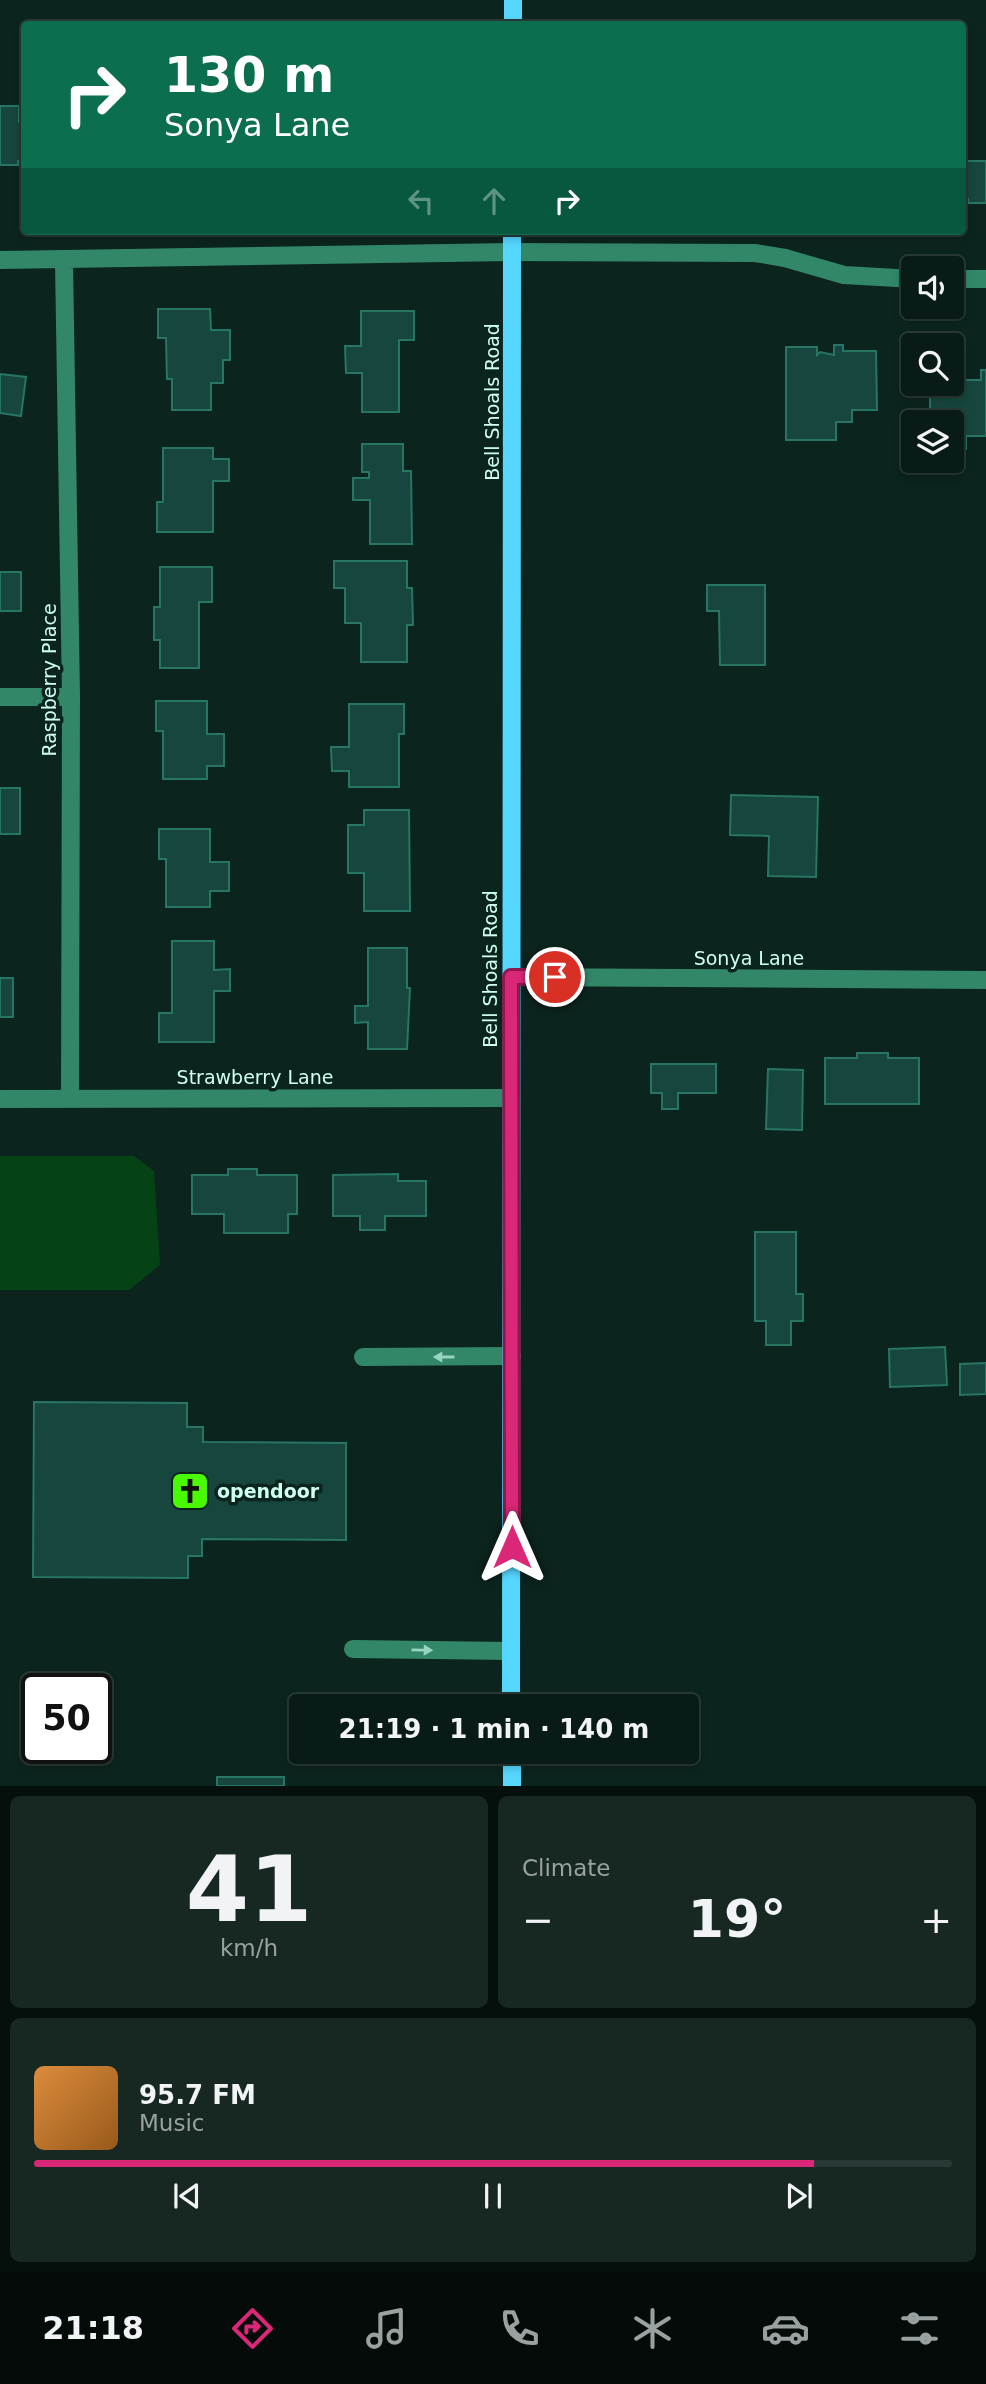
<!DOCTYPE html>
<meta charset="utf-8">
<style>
:root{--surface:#091b16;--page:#172823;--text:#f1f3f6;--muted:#99a1a1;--line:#293935;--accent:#db2777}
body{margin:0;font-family:"DejaVu Sans",sans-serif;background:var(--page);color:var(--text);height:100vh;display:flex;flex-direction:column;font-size:26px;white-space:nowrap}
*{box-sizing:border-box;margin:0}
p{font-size:23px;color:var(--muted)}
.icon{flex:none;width:38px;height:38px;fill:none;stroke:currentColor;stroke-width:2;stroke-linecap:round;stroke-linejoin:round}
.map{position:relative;height:1786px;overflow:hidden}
.drawer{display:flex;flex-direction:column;gap:10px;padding:10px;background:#050f0c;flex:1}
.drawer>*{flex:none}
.banner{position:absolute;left:21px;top:21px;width:945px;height:214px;border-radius:7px;box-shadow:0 4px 10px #0003,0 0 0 2px var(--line);background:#0b6e4f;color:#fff;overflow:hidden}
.buttons{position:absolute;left:901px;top:256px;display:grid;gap:14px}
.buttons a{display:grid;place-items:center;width:63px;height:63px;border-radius:7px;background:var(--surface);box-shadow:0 4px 10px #0003,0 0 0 2px var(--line);font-size:35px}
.speed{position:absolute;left:21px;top:1673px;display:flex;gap:14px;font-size:35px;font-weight:700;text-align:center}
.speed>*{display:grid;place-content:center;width:91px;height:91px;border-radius:50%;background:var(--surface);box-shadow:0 4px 10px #0003,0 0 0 2px var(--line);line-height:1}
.speed .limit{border:4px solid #111;border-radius:10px;background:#fff;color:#111}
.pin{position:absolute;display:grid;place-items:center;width:60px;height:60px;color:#fff;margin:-30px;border:4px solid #fff;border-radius:50%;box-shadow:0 2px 7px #0007}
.me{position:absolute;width:77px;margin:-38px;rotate:0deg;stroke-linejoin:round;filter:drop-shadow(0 0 5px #0008)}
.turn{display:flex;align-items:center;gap:24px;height:147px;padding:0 28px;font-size:32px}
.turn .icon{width:91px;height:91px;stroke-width:2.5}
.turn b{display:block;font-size:49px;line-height:60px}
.lanes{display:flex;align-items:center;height:66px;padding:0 28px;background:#0003;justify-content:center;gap:35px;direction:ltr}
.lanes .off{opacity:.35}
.big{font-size:52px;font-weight:700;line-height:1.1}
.drawer .card{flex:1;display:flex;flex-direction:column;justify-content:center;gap:10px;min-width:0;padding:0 24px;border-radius:10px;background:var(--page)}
.drawer .dial{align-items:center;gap:0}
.dial b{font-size:91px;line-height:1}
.song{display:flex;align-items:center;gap:21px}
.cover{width:84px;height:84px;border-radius:10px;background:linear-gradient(135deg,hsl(30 70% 55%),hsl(30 70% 35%))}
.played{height:7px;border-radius:4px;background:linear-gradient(90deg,var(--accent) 85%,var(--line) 85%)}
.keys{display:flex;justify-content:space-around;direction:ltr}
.heat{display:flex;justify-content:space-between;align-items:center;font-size:38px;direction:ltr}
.drawer .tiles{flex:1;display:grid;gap:10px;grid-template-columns:1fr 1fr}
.card:last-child{grid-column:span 2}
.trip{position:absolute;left:289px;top:1694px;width:410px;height:70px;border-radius:7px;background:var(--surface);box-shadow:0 4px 10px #0003,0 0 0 2px var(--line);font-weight:700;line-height:70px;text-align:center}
.menu{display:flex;height:112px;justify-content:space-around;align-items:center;background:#040b09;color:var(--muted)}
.menu .icon{width:49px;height:49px}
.menu .active{color:var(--accent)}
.menu b{font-size:32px;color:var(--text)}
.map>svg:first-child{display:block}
.water{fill:#054314}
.building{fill:#16463d;stroke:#267565;stroke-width:2}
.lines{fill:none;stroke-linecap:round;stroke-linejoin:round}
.minor{stroke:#328769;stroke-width:18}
.major{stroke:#55d7ff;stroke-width:18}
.oneway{fill:#97d5c2}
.route-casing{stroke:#8e194d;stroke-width:18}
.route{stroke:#db2777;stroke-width:12}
.labels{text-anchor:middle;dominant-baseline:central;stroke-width:7;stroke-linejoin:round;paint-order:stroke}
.street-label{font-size:19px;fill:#cefff2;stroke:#0c241e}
.poi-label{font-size:19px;font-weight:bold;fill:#cefff2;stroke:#0c241e;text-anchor:start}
</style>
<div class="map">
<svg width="986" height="1786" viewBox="0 0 986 1786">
<rect width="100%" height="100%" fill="#0c241e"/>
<path class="water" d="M0 1156H134L154 1171 160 1265 129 1290H0Z"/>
<path class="building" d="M0 106H19V122H24V161H18V165H0Z
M962 161H986V203H968V199H962Z
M158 309H210L211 330H230V360H223V383H211V410H172V379H167L166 338H158Z
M361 311H414V340H399V412H362V373H346L345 346H361Z
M834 345H843V351H876L877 410H852V422H836V440H786V347H817V355L820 352 834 355Z
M952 359H963V380H981V370H986V436H966V449H952V422H930V394H923V383H952Z
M0 374 26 377 21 416 0 413Z
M362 444H403V471H411L412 544H370V500H353V478H369V472H362Z
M163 448H213V459H229V481H213V532H157V502H163Z
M334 561H407V588H412L413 625H407V662H361V623H345V588H334Z
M160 567H212V602H199V668H160V640H154V607H160Z
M0 572H21V611H0Z
M707 585H765V665H720L719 611H707Z
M156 701H207V734H224V766H207V779H163V731H156Z
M349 704H404V734H399V787H349V771H332L331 747H349Z
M0 788H20V834H0Z
M731 795 818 797 816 877 768 876 769 836 730 835Z
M364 810H409L410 911H364V873H348V825H364Z
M159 829H210V862H229V891H210V907H166V859H159Z
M172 941H214V970L230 969V991H214V1042H159V1013H172Z
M368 948H407V988H410L407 1049H368V1022L355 1023V1006H368Z
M0 978H13V1017H0Z
M857 1053H888V1058H919V1104H825V1058H857Z
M651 1064H716V1093H678V1109H662V1093H651Z
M768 1069 803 1070 802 1130 766 1129Z
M228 1169H257V1175H297V1214H288V1233H224V1214H192V1175H228Z
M398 1174V1181H426V1216H385V1230H360V1216H333V1175Z
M755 1232H796V1294H803V1321H791V1345H766V1321H755Z
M945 1347 947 1385 890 1387 889 1349Z
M986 1363V1394L960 1395V1364Z
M34 1402 187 1403V1427H203V1442L346 1443V1540L202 1539V1556H188V1578L33 1577Z
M217 1777H284V1786H217Z"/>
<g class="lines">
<path class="minor" d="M0 260 512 252 755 253 785 258 844 275 914 279
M64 261 71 697 70 1098
M952 279H986
M0 697H71
M511 977 986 980
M0 1099 511 1098
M363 1357 512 1356
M353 1649 511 1651"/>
<path class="major" d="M513 24V0
M511 1706 512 231
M512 1752V1786"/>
</g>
<defs><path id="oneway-solid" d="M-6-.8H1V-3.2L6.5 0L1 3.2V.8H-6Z" transform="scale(1.75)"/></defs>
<g class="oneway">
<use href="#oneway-solid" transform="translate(444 1357) rotate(180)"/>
<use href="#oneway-solid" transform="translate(422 1650) rotate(1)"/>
</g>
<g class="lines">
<defs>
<path id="route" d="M512 1547 511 977H555"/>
</defs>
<use href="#route" class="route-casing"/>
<use href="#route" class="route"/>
</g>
<defs>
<symbol id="church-square" viewBox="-11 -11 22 22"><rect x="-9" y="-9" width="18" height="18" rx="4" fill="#48f900" stroke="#0c241e"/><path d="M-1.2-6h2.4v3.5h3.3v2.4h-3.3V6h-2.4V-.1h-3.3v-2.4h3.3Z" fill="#111"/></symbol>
</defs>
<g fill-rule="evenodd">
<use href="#church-square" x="168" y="1469" width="44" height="44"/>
</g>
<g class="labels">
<g class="street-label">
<text transform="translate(492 402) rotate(-90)">Bell Shoals Road</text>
<text transform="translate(49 680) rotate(-90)">Raspberry Place</text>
<text x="749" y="958">Sonya Lane</text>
<text transform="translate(490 969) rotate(-90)">Bell Shoals Road</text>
<text x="255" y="1077">Strawberry Lane</text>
</g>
<g class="poi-label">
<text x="217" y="1491">opendoor</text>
</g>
</g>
</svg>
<div class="buttons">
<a><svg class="icon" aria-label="sound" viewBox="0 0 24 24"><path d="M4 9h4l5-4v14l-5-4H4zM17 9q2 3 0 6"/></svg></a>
<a><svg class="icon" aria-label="search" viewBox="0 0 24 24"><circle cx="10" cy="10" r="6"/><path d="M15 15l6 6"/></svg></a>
<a><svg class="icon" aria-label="layers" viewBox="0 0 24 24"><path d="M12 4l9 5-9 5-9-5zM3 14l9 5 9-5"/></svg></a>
</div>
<div class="speed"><div class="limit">50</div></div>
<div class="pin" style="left:555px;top:977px;background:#d93025"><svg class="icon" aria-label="arrive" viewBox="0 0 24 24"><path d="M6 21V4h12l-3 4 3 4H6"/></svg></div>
<svg class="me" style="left:512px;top:1547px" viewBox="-20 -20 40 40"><path d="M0-17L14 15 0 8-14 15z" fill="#db2777" stroke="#fff" stroke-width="4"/></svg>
<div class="trip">21:19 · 1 min · 140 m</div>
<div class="banner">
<div class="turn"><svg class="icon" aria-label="right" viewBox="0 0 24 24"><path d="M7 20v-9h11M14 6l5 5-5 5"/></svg><div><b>130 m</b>Sonya Lane</div></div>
<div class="lanes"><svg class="icon off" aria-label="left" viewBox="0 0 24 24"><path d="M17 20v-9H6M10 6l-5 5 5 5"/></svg><svg class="icon off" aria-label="ahead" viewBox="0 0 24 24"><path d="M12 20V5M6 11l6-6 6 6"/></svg><svg class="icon" aria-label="right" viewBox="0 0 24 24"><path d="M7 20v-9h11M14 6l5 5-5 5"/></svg></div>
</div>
</div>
<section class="drawer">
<div class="tiles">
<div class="card dial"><b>41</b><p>km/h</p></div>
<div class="card"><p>Climate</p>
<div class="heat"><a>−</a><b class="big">19°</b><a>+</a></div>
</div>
<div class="card">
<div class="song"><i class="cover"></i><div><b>95.7 FM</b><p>Music</p></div></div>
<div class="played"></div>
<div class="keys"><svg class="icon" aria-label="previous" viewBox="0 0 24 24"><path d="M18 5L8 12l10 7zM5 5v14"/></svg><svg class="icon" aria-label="pause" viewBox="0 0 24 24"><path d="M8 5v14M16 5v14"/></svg><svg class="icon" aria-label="next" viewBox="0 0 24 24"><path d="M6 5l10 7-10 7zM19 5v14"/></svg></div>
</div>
</div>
</section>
<nav class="menu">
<b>21:18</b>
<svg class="icon active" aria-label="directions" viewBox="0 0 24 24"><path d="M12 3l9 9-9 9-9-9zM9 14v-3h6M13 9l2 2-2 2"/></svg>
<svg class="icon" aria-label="music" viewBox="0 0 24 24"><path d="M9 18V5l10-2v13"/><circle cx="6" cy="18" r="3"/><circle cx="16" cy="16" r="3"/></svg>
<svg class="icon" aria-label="phone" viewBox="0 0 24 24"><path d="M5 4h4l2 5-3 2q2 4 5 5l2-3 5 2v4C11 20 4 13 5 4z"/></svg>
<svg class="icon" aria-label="climate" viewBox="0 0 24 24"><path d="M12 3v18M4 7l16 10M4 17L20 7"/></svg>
<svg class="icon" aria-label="car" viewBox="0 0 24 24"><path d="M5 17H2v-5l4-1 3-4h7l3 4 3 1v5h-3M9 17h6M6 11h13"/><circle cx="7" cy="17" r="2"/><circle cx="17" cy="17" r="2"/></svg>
<svg class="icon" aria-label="filters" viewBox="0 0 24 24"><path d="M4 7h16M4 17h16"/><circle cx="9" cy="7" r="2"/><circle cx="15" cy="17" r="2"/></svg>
</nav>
